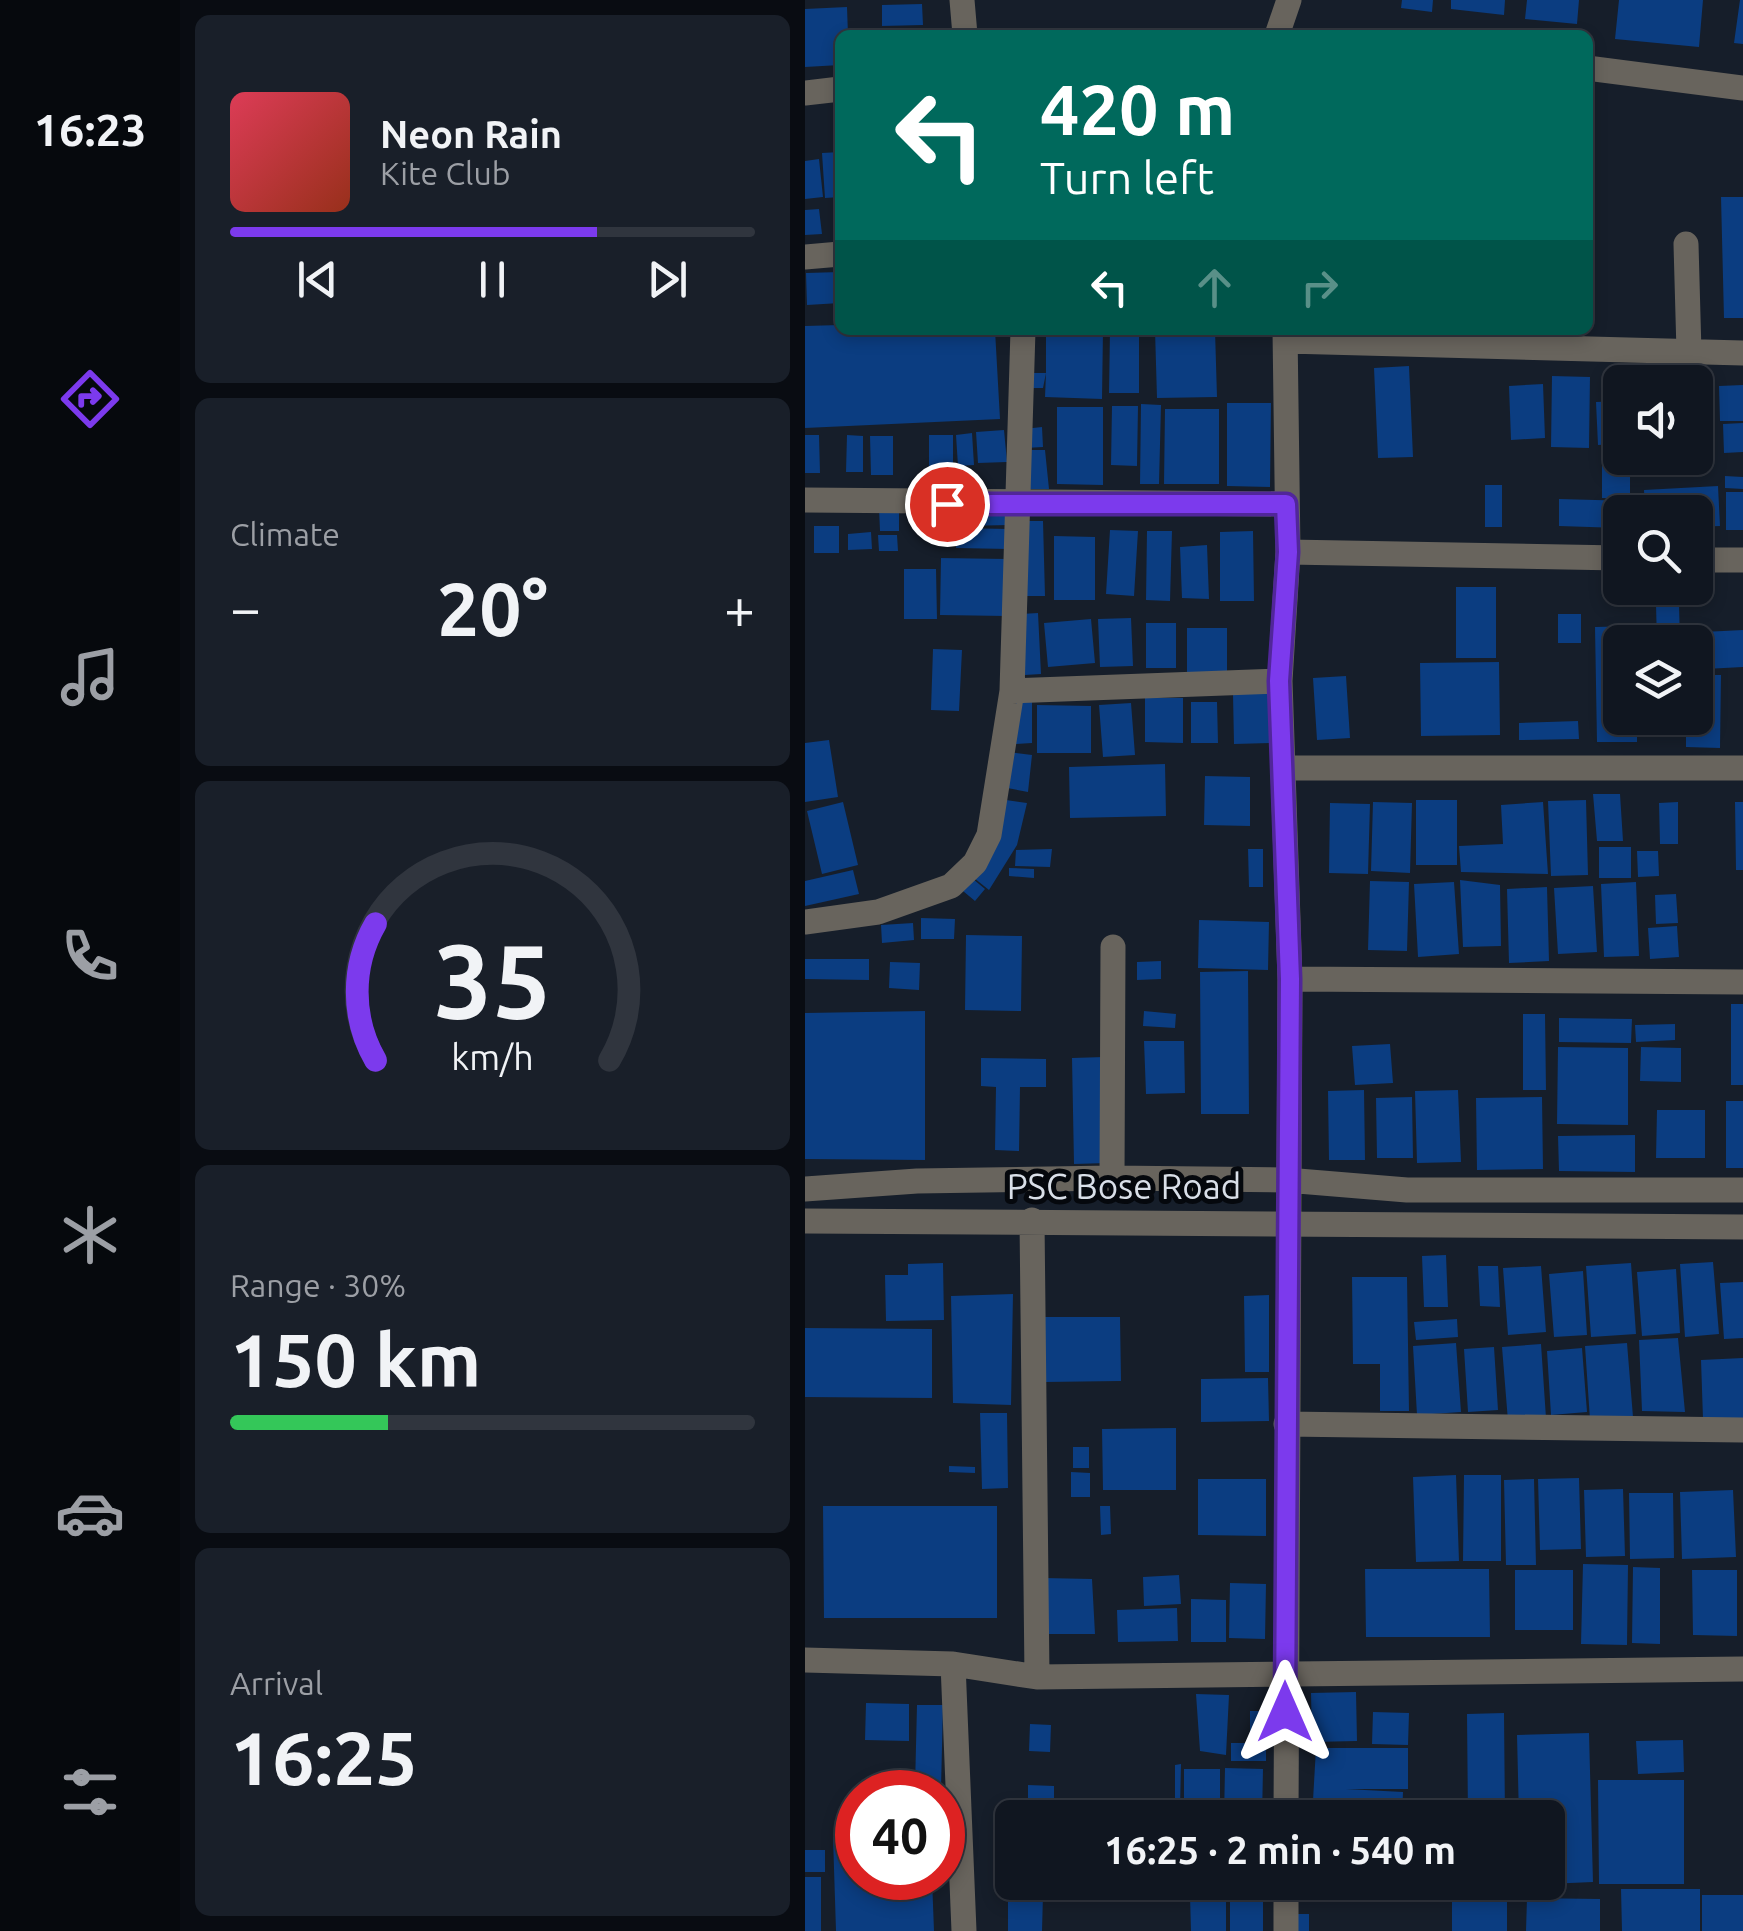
<!DOCTYPE html>
<meta charset="utf-8">
<style>
:root{--surface:#101620;--page:#191f29;--text:#f1f3f6;--muted:#9c9fa5;--line:#30353e;--accent:#7c3aed}
body{margin:0;font-family:Ubuntu,sans-serif;background:var(--page);color:var(--text);height:100vh;display:flex;flex-direction:column;font-size:38px;white-space:nowrap}
*{box-sizing:border-box;margin:0}
p{font-size:32px;color:var(--muted)}
.icon{flex:none;width:55px;height:55px;fill:none;stroke:currentColor;stroke-width:2;stroke-linecap:round;stroke-linejoin:round}
.map{position:relative;flex:1;overflow:hidden}
.sheet{display:flex;flex-direction:column;gap:15px;padding:15px;background:#090c12;width:625px}
.sheet>*{flex:none}
.hud{position:absolute;left:30px;top:30px;width:758px;height:305px;border-radius:15px;box-shadow:0 5px 15px #0003,0 0 0 2px var(--line);background:#00695c;color:#fff;overflow:hidden}
.buttons{position:absolute;left:798px;top:365px;display:grid;gap:20px}
.buttons a{display:grid;place-items:center;width:110px;height:110px;border-radius:15px;background:var(--surface);box-shadow:0 5px 15px #0003,0 0 0 2px var(--line);font-size:50px}
.speed{position:absolute;left:30px;top:1770px;display:flex;gap:20px;font-size:50px;font-weight:700;text-align:center}
.speed>*{display:grid;place-content:center;width:130px;height:130px;border-radius:50%;background:var(--surface);box-shadow:0 5px 15px #0003,0 0 0 2px var(--line);line-height:1}
.speed .limit{border:15px solid #d22;background:#fff;color:#111}
.pin{position:absolute;display:grid;place-items:center;width:85px;height:85px;color:#fff;margin:-42px;border:5px solid #fff;border-radius:50%;box-shadow:0 2px 10px #0007}
.me{position:absolute;width:110px;margin:-55px;rotate:0deg;stroke-linejoin:round;filter:drop-shadow(0 0 8px #0008)}
.turn{display:flex;align-items:center;gap:35px;height:210px;padding:0 40px;font-size:45px}
.turn .icon{width:130px;height:130px;stroke-width:2.5}
.turn b{display:block;font-size:70px;line-height:85px}
.lanes{display:flex;align-items:center;height:95px;padding:0 40px;background:#0003;justify-content:center;gap:50px;direction:ltr}
.lanes .off{opacity:.35}
.big{font-size:75px;font-weight:700;line-height:1.1}
.sheet .widget{flex:1;display:flex;flex-direction:column;justify-content:center;gap:15px;min-width:0;padding:0 35px;border-radius:15px;background:var(--page)}
.sheet .dial{align-items:center;gap:0}
.dial svg{height:260px;overflow:visible;fill:none;stroke:var(--line);stroke-width:7;stroke-linecap:round;text-anchor:middle}
.dial text{fill:var(--text);stroke:none}
.song{display:flex;align-items:center;gap:30px}
.cover{width:120px;height:120px;border-radius:15px;background:linear-gradient(135deg,hsl(350 70% 55%),hsl(10 70% 35%))}
.played{height:10px;border-radius:5px;background:linear-gradient(90deg,var(--accent) 70%,var(--line) 70%)}
.keys{display:flex;justify-content:space-around;direction:ltr}
.heat{display:flex;justify-content:space-between;align-items:center;font-size:55px;direction:ltr}
.charge{height:15px;border-radius:8px;background:linear-gradient(90deg,#34c759 30%,var(--line) 0)}
.trip{position:absolute;left:190px;top:1800px;width:570px;height:100px;border-radius:15px;background:var(--surface);box-shadow:0 5px 15px #0003,0 0 0 2px var(--line);font-weight:700;line-height:100px;text-align:center}
main{display:flex;flex:1;min-height:0}
.dock{display:flex;flex-direction:column;width:180px;justify-content:space-around;align-items:center;background:#06090d;color:var(--muted)}
.dock .icon{width:70px;height:70px}
.dock .active{color:var(--accent)}
.dock b{font-size:45px;color:var(--text)}
.map>svg:first-child{display:block}
.building{fill:#0b3d81}
.lines{fill:none;stroke-linecap:round;stroke-linejoin:round}
.minor{stroke:#68645d;stroke-width:25}
.route-casing{stroke:#51269a;stroke-width:25}
.route{stroke:#7c3aed;stroke-width:18}
.labels{text-anchor:middle;dominant-baseline:central;stroke-width:10;stroke-linejoin:round;paint-order:stroke}
.street-label{font-size:35px;fill:#d9dfe8;stroke:#05080d}
</style>
<main>
<nav class="dock">
<b>16:23</b>
<svg class="icon active" aria-label="directions" viewBox="0 0 24 24"><path d="M12 3l9 9-9 9-9-9zM9 14v-3h6M13 9l2 2-2 2"/></svg>
<svg class="icon" aria-label="music" viewBox="0 0 24 24"><path d="M9 18V5l10-2v13"/><circle cx="6" cy="18" r="3"/><circle cx="16" cy="16" r="3"/></svg>
<svg class="icon" aria-label="phone" viewBox="0 0 24 24"><path d="M5 4h4l2 5-3 2q2 4 5 5l2-3 5 2v4C11 20 4 13 5 4z"/></svg>
<svg class="icon" aria-label="climate" viewBox="0 0 24 24"><path d="M12 3v18M4 7l16 10M4 17L20 7"/></svg>
<svg class="icon" aria-label="car" viewBox="0 0 24 24"><path d="M5 17H2v-5l4-1 3-4h7l3 4 3 1v5h-3M9 17h6M6 11h13"/><circle cx="7" cy="17" r="2"/><circle cx="17" cy="17" r="2"/></svg>
<svg class="icon" aria-label="filters" viewBox="0 0 24 24"><path d="M4 7h16M4 17h16"/><circle cx="9" cy="7" r="2"/><circle cx="15" cy="17" r="2"/></svg>
</nav>
<section class="sheet">
<div class="widget">
<div class="song"><i class="cover"></i><div><b>Neon Rain</b><p>Kite Club</p></div></div>
<div class="played"></div>
<div class="keys"><svg class="icon" aria-label="previous" viewBox="0 0 24 24"><path d="M18 5L8 12l10 7zM5 5v14"/></svg><svg class="icon" aria-label="pause" viewBox="0 0 24 24"><path d="M8 5v14M16 5v14"/></svg><svg class="icon" aria-label="next" viewBox="0 0 24 24"><path d="M6 5l10 7-10 7zM19 5v14"/></svg></div>
</div>
<div class="widget"><p>Climate</p>
<div class="heat"><a>−</a><b class="big">20°</b><a>+</a></div>
</div>
<div class="widget dial"><svg viewBox="0 0 100 80">
<path d="M14 69A42 42 0 1 1 86 69"/>
<path d="M14 69A42 42 0 0 1 14 27" stroke="#7c3aed"/>
<text x="50" y="56" font-size="32" font-weight="700">35</text>
<text x="50" y="72" font-size="11">km/h</text>
</svg></div>
<div class="widget"><p>Range · 30%</p><b class="big">150 km</b><div class="charge"></div></div>
<div class="widget"><p>Arrival</p><b class="big">16:25</b></div>
</section>
<div class="map">
<svg width="938" height="1931" viewBox="0 0 938 1931">
<rect width="100%" height="100%" fill="#161e2a"/>
<path class="building" d="M597 0H628L627 12 596 8Z
M646 0H700L699 15 646 9Z
M722 0H774L772 24 720 19Z
M814 0H898L894 47 810 39Z
M935 0H938V44L929 43Z
M117 4 118 25 77 26V5Z
M42 7 43 35H35V65L0 67V9Z
M35 152V197L20 198 17 153Z
M14 159 18 197 0 199V161Z
M916 197H938V318H919Z
M14 209 17 234 0 235V210Z
M35 272V303L2 305 1 273Z
M35 325V330H190L195 419 0 428V326Z
M241 330H298L297 399 240 397 241 373 238 388H217L219 373H241Z
M305 330H334V393H304Z
M350 330H410L412 397 352 398Z
M604 366 608 457 573 458 569 368Z
M747 376 785 377 784 448 746 447Z
M738 384 740 438 706 440 704 386Z
M938 385V421H915L914 386Z
M815 401V444L793 445 791 402Z
M422 403H466L465 487 422 486Z
M336 404 356 405 354 484H335Z
M307 406H333L332 466 306 465Z
M252 407H298V485L252 484Z
M360 409H414V484H359Z
M938 423V452L919 453 918 424Z
M237 427 238 447 220 448 219 429Z
M199 430 202 462 173 463 171 432Z
M167 433 169 465 153 466 151 435Z
M0 435H14L15 473H0Z
M42 435 58 436V472H41Z
M124 435H148V467H124Z
M65 436H88V475H66Z
M218 450H240L244 489H219Z
M797 462H825V498H797Z
M920 476 938 477V489L920 488Z
M680 485H697V527H680Z
M913 486 915 526 890 527V512H840L839 490Z
M921 492H938V530H921Z
M754 499 827 501V512H815V528L754 526Z
M204 506V525L158 526V507Z
M74 508H94V531H75Z
M217 521H238L240 596H219Z
M9 526H34V553H9Z
M151 528 204 529V549L151 548Z
M305 530 333 531 329 596 301 594Z
M342 531H367L365 601 341 600Z
M448 531 449 601H415V532Z
M66 532 67 549 43 550V534Z
M73 535H92L93 551H74Z
M249 536 290 537V600H249Z
M402 545 404 599 377 598 375 547Z
M136 558 202 559 201 616 135 615Z
M99 569H131L132 619H99Z
M651 587H691V658H651Z
M874 604 875 642H852L851 605Z
M233 613 236 674 220 675 216 614Z
M753 614H776V643H753Z
M326 618 328 666 295 667 293 619Z
M286 619 290 663 243 667 239 623Z
M341 623H371V668H341Z
M831 626V642H815V718H832V742H792L790 627Z
M382 628H422V672H382Z
M938 630V667L900 669 898 632Z
M128 649 157 650 154 711 126 710Z
M694 662 695 735 616 736 615 663Z
M890 675H916L915 748 881 747V718H890Z
M541 676 545 738 512 740 508 678Z
M464 693 465 743 429 744 428 694Z
M211 698 227 699V743L211 744Z
M340 698H378V743L340 742Z
M386 702H412L413 743H386Z
M326 703 330 755 298 757 294 705Z
M232 705 286 706V753H232Z
M773 721 774 739 714 740V723Z
M24 740 33 797 0 802V743Z
M202 752 227 755 223 792 197 787Z
M360 764 361 816 265 818 264 767Z
M400 776 445 777V826L399 825Z
M788 794H815L818 841H792Z
M194 799 222 803 212 845 184 890 164 874Z
M611 800H652V865H611Z
M781 800 783 875 746 876 743 801Z
M38 802 53 865 17 874 2 811Z
M568 802 607 803 605 873 566 871Z
M738 802 743 874 656 872 654 846 698 844 696 805Z
M873 802V844H855L854 803Z
M930 802H938V870H931Z
M525 803 565 804 563 874 524 873Z
M794 847H826V878H794Z
M247 849 245 867 210 866 211 850Z
M443 849H458V887H444Z
M832 851H853L854 876 833 877Z
M204 868 229 869V878L204 876Z
M48 870 54 894 0 906V881Z
M162 874 180 889 170 901 152 886Z
M655 880 695 885 696 946 658 947Z
M565 881 604 882 602 951 563 950Z
M649 882 654 954 613 957 609 884Z
M831 882 834 956 799 957 796 884Z
M788 886 792 952 753 954 749 888Z
M742 887 744 961 704 963 702 889Z
M871 894 873 923 851 924 850 895Z
M116 918 150 919 149 939H116Z
M394 920 464 922 463 970 393 968Z
M108 923 109 940 77 943 76 925Z
M872 926 874 957 845 959 843 928Z
M161 935 217 936 216 1011 160 1010Z
M0 959H64V980L0 979Z
M356 961V979L332 980V962Z
M85 962 115 963 114 990 84 988Z
M443 971 444 1114H396L395 972Z
M926 1004H938V1085H926Z
M120 1011V1160L0 1159V1013Z
M339 1011 371 1014 370 1028 338 1026Z
M718 1014H740L741 1090H718Z
M754 1018 827 1019 826 1043 754 1042Z
M870 1024V1040L831 1042 830 1025Z
M339 1041H379L380 1093 341 1094Z
M585 1044 588 1083 550 1085 547 1046Z
M753 1047 823 1048V1125L752 1124Z
M836 1047 876 1048V1082L835 1081Z
M299 1057 302 1163 269 1164 267 1058Z
M176 1058 241 1059V1087H215L214 1151 190 1150 191 1087 176 1086Z
M559 1090 560 1160H524L523 1091Z
M653 1090 656 1162 612 1163 610 1091Z
M607 1097 608 1158H572L571 1098Z
M737 1097 738 1169 672 1170 671 1098Z
M921 1101H938V1168H921Z
M852 1110H900V1158H851Z
M830 1135V1172L754 1171 753 1136Z
M641 1255 643 1307H619L617 1256Z
M908 1262 914 1334 880 1337 875 1264Z
M138 1263 139 1320 81 1321 80 1275H103V1264Z
M826 1263 831 1334 786 1337 781 1266Z
M673 1266H693L695 1307 675 1306Z
M736 1266 741 1332 703 1335 698 1268Z
M871 1269 875 1333 837 1336 832 1272Z
M778 1271 782 1335 749 1337 744 1274Z
M547 1277H602L604 1411H575V1364H548Z
M938 1282V1338L919 1339 915 1283Z
M208 1294 206 1405 148 1403 146 1296Z
M464 1295V1372H440L439 1296Z
M239 1317H315L316 1381 239 1382Z
M652 1319 653 1337 611 1340 609 1322Z
M0 1328 127 1329V1398L0 1397Z
M873 1338 880 1412 837 1411 834 1340Z
M651 1343 656 1412 612 1415 608 1346Z
M822 1343 828 1417 785 1420 780 1346Z
M736 1344 741 1418 703 1421 697 1347Z
M689 1347 693 1410 663 1412 659 1349Z
M777 1348 782 1412 746 1415 742 1351Z
M938 1358V1418L898 1419 896 1360Z
M463 1378 464 1421 396 1422V1379Z
M175 1413H202L203 1488 177 1489Z
M371 1428V1490H298L297 1429Z
M268 1447H284V1468H268Z
M144 1466 170 1467V1473L144 1472Z
M266 1472 285 1473V1497H266Z
M651 1475 654 1561 611 1562 608 1477Z
M659 1475H696V1561H658Z
M774 1478 776 1549 735 1550 733 1479Z
M393 1479H461V1536L393 1535Z
M729 1479 731 1565H701L699 1480Z
M818 1489 820 1556 781 1557 779 1490Z
M928 1490 931 1557 877 1559 875 1492Z
M824 1493H868L869 1558 825 1559Z
M18 1506H192V1618H19Z
M295 1506H305L306 1534 296 1535Z
M778 1564 823 1565 822 1645 776 1644Z
M828 1567 855 1568V1644L827 1643Z
M560 1569H684L685 1637H561Z
M710 1570H768V1630H710Z
M887 1570H932V1636L888 1635Z
M374 1575 376 1604 339 1606 338 1577Z
M238 1578 287 1579 290 1634H236Z
M425 1583 461 1584 460 1639 424 1638Z
M386 1599 421 1600V1642H386Z
M372 1608 373 1641 313 1642 312 1610Z
M551 1692 552 1741 507 1742 506 1693Z
M391 1694 424 1695 421 1755 395 1751Z
M61 1703 104 1704V1741L60 1740Z
M112 1705H138L136 1788 110 1787Z
M445 1711H463L462 1733H445Z
M568 1712 604 1713 603 1745 567 1744Z
M699 1713 700 1818H663L662 1714Z
M225 1724 246 1725 245 1752 224 1751Z
M784 1733 788 1882 742 1884V1818H714L712 1735Z
M878 1740 879 1772 833 1774 831 1741Z
M426 1743H461V1761H426Z
M511 1748H603V1789H541L598 1792 597 1818H507Z
M376 1764 375 1809 370 1807V1765Z
M420 1768 458 1769 457 1818H419Z
M379 1769H415V1818H379Z
M793 1780H879V1884H794Z
M223 1785 249 1786V1814L223 1813Z
M52 1836V1878H127L129 1931H31L28 1837Z
M0 1850H20V1872H0Z
M0 1877H16V1931H0Z
M387 1882H424V1890L386 1889Z
M427 1882H456V1891L427 1890Z
M816 1889H895V1931H817Z
M203 1894 238 1895 237 1931H203Z
M425 1894H458V1931H425Z
M647 1894H702V1931H647Z
M897 1895H938V1931H897Z
M385 1896H421V1931H386Z
M722 1898 795 1899V1931H721Z
M493 1914H504V1931H493Z"/>
<g class="lines">
<path class="minor" d="M157 0 160 35
M472 35 484 0
M782 68 938 88
M0 93 35 89
M881 244 884 352
M0 257 35 254
M480 330 483 552 475 681 485 979 481 1818
M481 341 938 353
M0 500 481 504
M483 552 815 558
M890 560H938
M207 691 475 681
M478 768H938
M0 922 73 912 146 886 170 863 184 835 207 691 218 330
M485 979 938 982
M307 1178 308 947
M0 1189 112 1181 307 1178 481 1180 602 1190H938
M227 1220 232 1677
M0 1221 938 1227
M481 1424 938 1430
M0 1660 148 1664 232 1677 938 1669
M148 1664 159 1931
M481 1882V1931"/>
</g>
<g class="lines">
<defs>
<path id="route" d="M142 504H481L483 552 474 681 485 979 480 1712"/>
</defs>
<use href="#route" class="route-casing"/>
<use href="#route" class="route"/>
</g>
<g class="labels">
<g class="street-label">
<text x="319" y="1186">PSC Bose Road</text>
</g>
</g>
</svg>
<div class="buttons">
<a><svg class="icon" aria-label="sound" viewBox="0 0 24 24"><path d="M4 9h4l5-4v14l-5-4H4zM17 9q2 3 0 6"/></svg></a>
<a><svg class="icon" aria-label="search" viewBox="0 0 24 24"><circle cx="10" cy="10" r="6"/><path d="M15 15l6 6"/></svg></a>
<a><svg class="icon" aria-label="layers" viewBox="0 0 24 24"><path d="M12 4l9 5-9 5-9-5zM3 14l9 5 9-5"/></svg></a>
</div>
<div class="speed"><div class="limit">40</div></div>
<div class="pin" style="left:142px;top:504px;background:#d93025"><svg class="icon" aria-label="arrive" viewBox="0 0 24 24"><path d="M6 21V4h12l-3 4 3 4H6"/></svg></div>
<svg class="me" style="left:480px;top:1712px" viewBox="-20 -20 40 40"><path d="M0-17L14 15 0 8-14 15z" fill="#7c3aed" stroke="#fff" stroke-width="4"/></svg>
<div class="trip">16:25 · 2 min · 540 m</div>
<div class="hud">
<div class="turn"><svg class="icon" aria-label="left" viewBox="0 0 24 24"><path d="M17 20v-9H6M10 6l-5 5 5 5"/></svg><div><b>420 m</b>Turn left</div></div>
<div class="lanes"><svg class="icon" aria-label="left" viewBox="0 0 24 24"><path d="M17 20v-9H6M10 6l-5 5 5 5"/></svg><svg class="icon off" aria-label="ahead" viewBox="0 0 24 24"><path d="M12 20V5M6 11l6-6 6 6"/></svg><svg class="icon off" aria-label="right" viewBox="0 0 24 24"><path d="M7 20v-9h11M14 6l5 5-5 5"/></svg></div>
</div>
</div>
</main>
